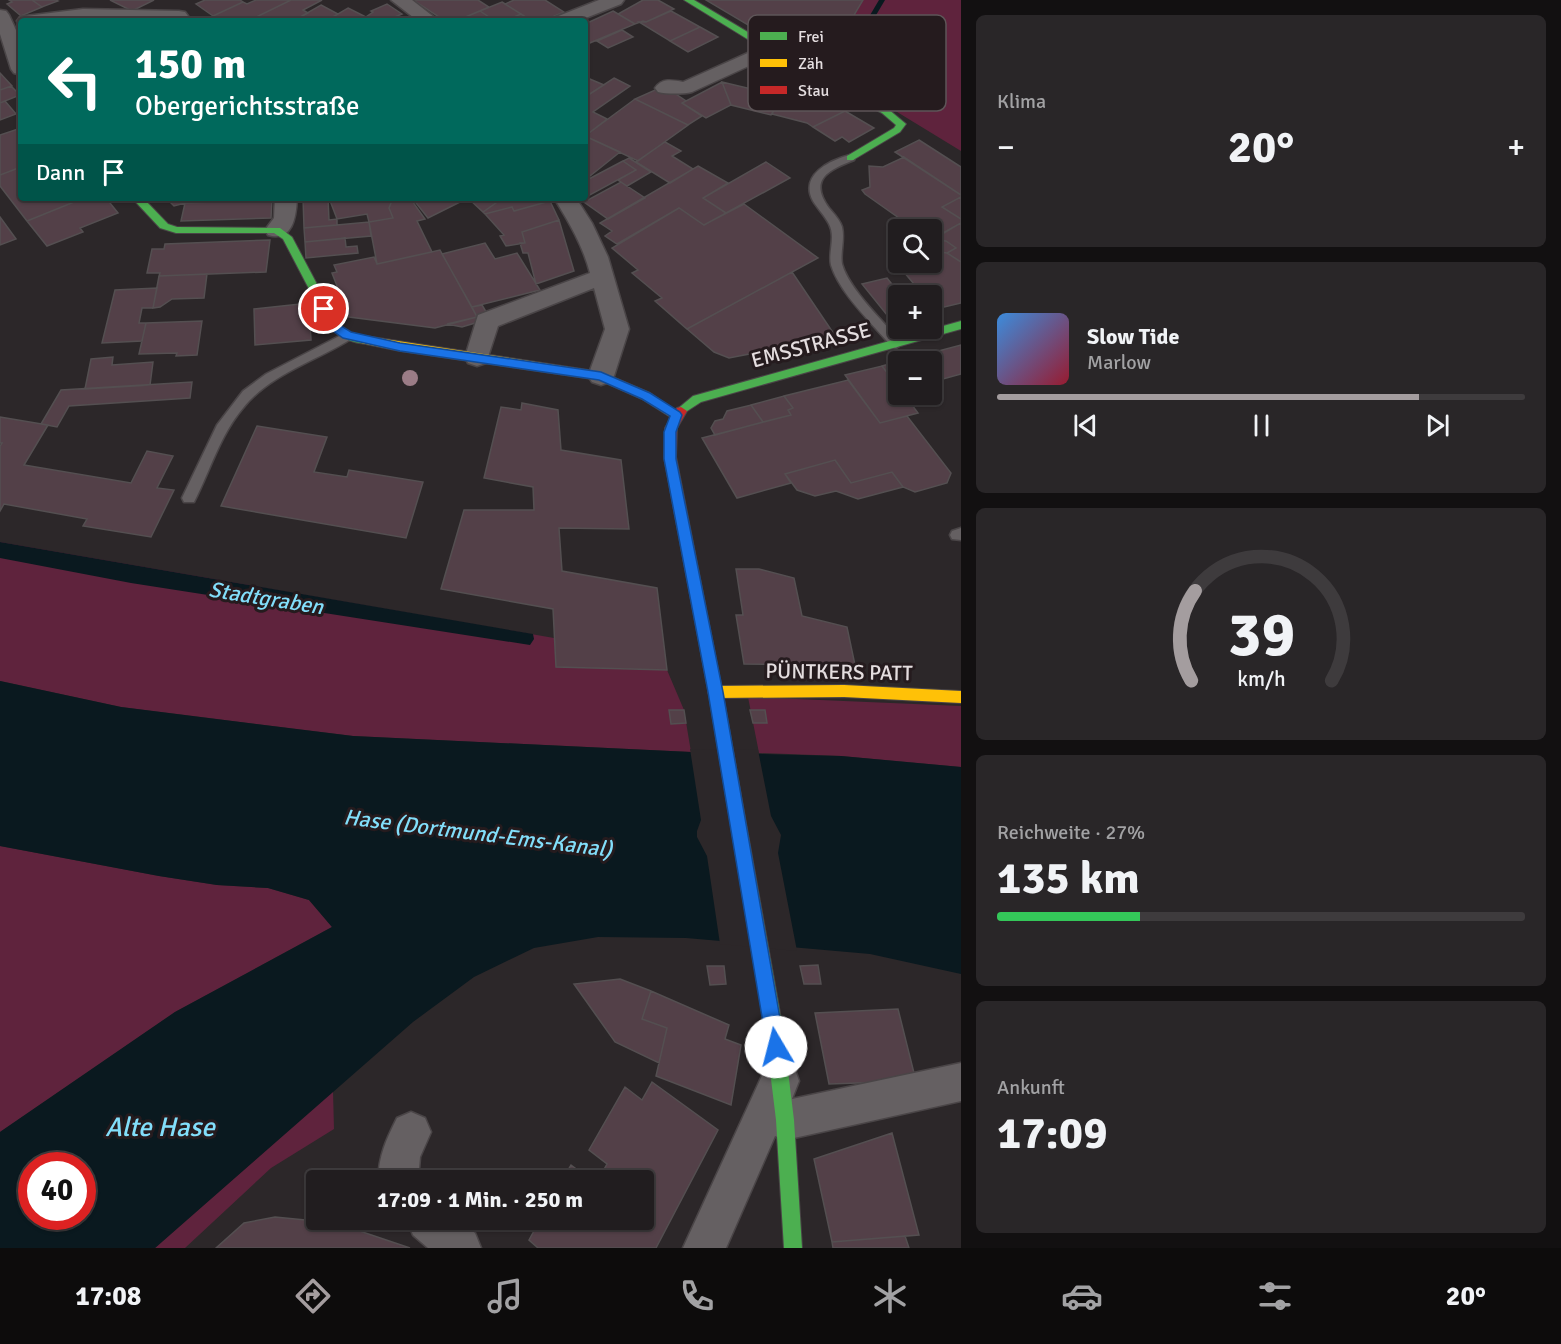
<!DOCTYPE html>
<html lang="de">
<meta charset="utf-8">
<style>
:root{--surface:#211d1f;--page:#292628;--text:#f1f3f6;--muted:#a2a2a4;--line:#3e3b3d;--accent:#a49d9f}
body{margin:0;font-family:Signika,sans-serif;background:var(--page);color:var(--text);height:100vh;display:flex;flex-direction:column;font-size:22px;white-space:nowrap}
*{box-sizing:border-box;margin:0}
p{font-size:20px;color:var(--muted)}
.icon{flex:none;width:33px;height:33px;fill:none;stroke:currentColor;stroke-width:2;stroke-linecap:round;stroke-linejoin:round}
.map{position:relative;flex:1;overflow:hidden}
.side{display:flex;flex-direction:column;gap:15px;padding:15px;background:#121011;width:600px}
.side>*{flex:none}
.guide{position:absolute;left:18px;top:18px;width:570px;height:183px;border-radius:6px;box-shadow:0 2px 4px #0004,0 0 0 2px var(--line);background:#00695c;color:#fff;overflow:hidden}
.tools{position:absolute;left:888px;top:219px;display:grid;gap:12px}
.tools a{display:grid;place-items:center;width:54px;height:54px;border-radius:6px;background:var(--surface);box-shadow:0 2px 4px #0004,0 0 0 2px var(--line);font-size:30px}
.speed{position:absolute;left:18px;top:1152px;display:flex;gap:12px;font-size:30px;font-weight:700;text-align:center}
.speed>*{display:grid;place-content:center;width:78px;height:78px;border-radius:50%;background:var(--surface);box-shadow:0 2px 4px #0004,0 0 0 2px var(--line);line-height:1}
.speed .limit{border:9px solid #d22;background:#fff;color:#111}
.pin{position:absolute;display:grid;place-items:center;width:51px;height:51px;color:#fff;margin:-26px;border:3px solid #fff;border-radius:50%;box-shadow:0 2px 6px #0007}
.me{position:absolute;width:66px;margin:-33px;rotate:352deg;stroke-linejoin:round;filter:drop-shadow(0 0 4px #0008)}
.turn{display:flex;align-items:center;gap:21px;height:126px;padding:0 18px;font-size:27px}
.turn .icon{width:78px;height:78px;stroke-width:2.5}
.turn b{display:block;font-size:42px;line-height:51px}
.then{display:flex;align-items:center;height:57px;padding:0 18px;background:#0003;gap:12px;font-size:22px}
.big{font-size:45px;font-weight:700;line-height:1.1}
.side .widget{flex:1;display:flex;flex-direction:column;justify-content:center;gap:9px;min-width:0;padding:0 21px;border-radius:9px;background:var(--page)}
.side .dial{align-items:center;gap:0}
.dial svg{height:156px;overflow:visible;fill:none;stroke:var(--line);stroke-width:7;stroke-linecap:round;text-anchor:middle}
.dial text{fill:var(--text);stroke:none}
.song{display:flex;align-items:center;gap:18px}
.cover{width:72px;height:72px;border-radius:9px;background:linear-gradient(135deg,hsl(210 70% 55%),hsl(350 70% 35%))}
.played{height:6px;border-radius:3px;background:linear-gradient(90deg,var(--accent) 80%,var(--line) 80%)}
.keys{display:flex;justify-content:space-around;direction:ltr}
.heat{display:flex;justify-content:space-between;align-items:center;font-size:33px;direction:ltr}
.charge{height:9px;border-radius:4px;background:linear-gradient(90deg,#34c759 27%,var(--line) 0)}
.trip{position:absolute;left:306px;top:1170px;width:348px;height:60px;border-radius:6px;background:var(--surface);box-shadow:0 2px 4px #0004,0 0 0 2px var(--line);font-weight:700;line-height:60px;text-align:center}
.dock{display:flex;height:96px;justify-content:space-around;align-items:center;background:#0d0c0c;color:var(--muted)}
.dock .icon{width:42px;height:42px}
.dock .current{color:var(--accent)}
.dock b{font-size:27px;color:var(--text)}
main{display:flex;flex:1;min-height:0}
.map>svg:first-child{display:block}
.green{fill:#5f233d}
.water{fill:#0a191f;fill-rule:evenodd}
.pier{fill:#2c2729}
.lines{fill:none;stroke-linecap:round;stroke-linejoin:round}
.stream{fill:#0a191f;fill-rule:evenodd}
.building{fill:#534048;stroke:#544f51;stroke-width:1.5}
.lane-casing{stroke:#4a4547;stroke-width:3}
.street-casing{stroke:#4a4547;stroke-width:3}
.fast-casing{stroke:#4a4547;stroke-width:2}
.slow-casing{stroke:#4a4547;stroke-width:2}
.jam-casing{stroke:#4a4547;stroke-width:2}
.lane{fill:#656062;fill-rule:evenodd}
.street{fill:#656062;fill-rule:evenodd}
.fast{fill:#4caf50;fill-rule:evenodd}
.slow{fill:#ffc107;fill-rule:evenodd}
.jam{fill:#c62828;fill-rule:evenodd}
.tree{fill:#9b7c86}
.route{fill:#1a73e8;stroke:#114b97;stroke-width:1.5}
.labels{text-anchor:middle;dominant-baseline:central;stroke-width:6;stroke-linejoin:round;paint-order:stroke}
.street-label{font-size:21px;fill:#e4dddf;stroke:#251b1e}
.water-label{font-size:22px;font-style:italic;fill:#82defa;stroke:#251b1e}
.near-water-label{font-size:27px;font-style:italic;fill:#82defa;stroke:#251b1e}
.key{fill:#251b1e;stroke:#5e5558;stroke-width:1.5}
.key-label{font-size:16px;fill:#e4dddf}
</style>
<main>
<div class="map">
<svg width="961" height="1248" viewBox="0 0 961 1248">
<rect width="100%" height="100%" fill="#2c2729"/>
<path class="green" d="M863 0H961V151L848 82C839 74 829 69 830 56Z
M0 542 554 638 557 667 667 670 684 710 691 752 353 736 121 707 0 681Z
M748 697 961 706V767L841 756 759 753Z
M0 846 159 876 217 885 268 888 309 900 332 927 175 1012 0 1132Z
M333 1091 334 1129 271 1168 185 1248H155Z"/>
<path class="water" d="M0 542 533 634 534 639 530 645 131 583 0 558Z
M0 681 121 707 353 736 691 752 841 756 961 767V974L870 954 686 938 598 937 534 948 474 977 413 1022 155 1248H0V1132L175 1012 332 927 309 900 268 888 217 885 159 876 0 846ZM32 1166H82V1216H32Z"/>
<path class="pier" d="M690 749 758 750 771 816 781 835 778 853 797 951 720 944 707 856 697 837V831L701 820Z"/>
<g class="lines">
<path class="stream" d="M879 0H885L850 59 845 60 844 59Z"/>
</g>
<path class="building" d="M9 0H32L42 7 21 16 7 4 12 2Z
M32 0H56L58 1 42 7Z
M110 0H154L132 11Z
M205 0H240L243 2 213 16 196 4Z
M256 0H291L248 21H222L213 16 243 2 247 4Z
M291 0H322L303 10 308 13 293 21H248Z
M413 0H478L489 7 456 21H445Z
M514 0H545L564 12 543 21H532L505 4Z
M643 0H658L674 9 646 22 643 21 635 24 618 14Z
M706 0H863L835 47 791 36 775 41Z
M502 2 521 14 505 21H495L480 11Z
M387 4 402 14 385 21H373L366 17 373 12 371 11Z
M321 5 338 14 326 21H293Z
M348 8 366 17 358 21H326Z
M480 11 495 21H456Z
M613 11 635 24 585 45V24Z
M671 11 700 27 670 41 639 22H646Z
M521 14 532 21H505Z
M700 27 718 37 688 52 670 41Z
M622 30 633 37 608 48 597 41Z
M0 73 12 86 0 90Z
M585 77 604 85 587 96Z
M614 78 630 86 593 112 607 119 585 136V97Z
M722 82 731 105 706 118 682 103Z
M722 82 781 96 771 115 731 105Z
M11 86 20 95 0 103V90Z
M664 86 686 101 682 103 702 116 688 125 635 99Z
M782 95 845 111 813 127 807 123 772 114Z
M635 99 688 125 638 161 585 136Z
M5 101 16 114 0 120V103Z
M845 111 874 128 849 142 842 137 835 141 813 127Z
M21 128V167L0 175V135Z
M585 136 620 152 585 180Z
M919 140 961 167V195L895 152Z
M665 142 681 151 672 156 693 169 670 183 636 162Z
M904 157 961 195V197L942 207 961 219V223L932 239V230H916L865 194 862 190 870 187 869 166 883 167Z
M629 158 651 172 627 186 618 180 636 170 623 161Z
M623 161 636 170 588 196 585 194V181Z
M766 162 790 178 726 213 703 198Z
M698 166 728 183 703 198 726 213 704 225 679 208 617 244 605 236 612 231 600 223Z
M21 167V198H84L27 221 0 186V175Z
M621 182 645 198 608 219 584 202Z
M961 197V219L942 207Z
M84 198H106L118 213 80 228 83 232 47 246 27 221Z
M166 198H217V202L185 203 174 206Z
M227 198H272L271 218 181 221 185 203 226 201Z
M303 198H328L329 220 337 219V225L304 228Z
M329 198H393L389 208 393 218 369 222 367 214 337 219Z
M393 198H410L425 219 417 221 432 252 377 264 369 222 393 218 389 208Z
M468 198H503L483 212Z
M468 198 428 218 413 199 416 198Z
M503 198H544L550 201 514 211 512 207 485 214 483 212Z
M550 201 559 220 522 232 525 243 506 246 500 236 504 235 485 214 512 207 514 211Z
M744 204 818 258 687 329 655 301 662 298 632 273 638 270 612 248 679 208 704 225Z
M0 217 16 239 0 245Z
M559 220 574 271 536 284 528 253H523L520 243H525L522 232Z
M369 222 371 236 305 242 304 228Z
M961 223V262L947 253 956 248 946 241 932 240Z
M345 238 346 247 357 246 358 253 306 258 305 242Z
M270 240 266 272 159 276 160 273H147L152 249H164L165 244Z
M932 240 946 241 956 248 947 253 932 251Z
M485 243 495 259 517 253 540 290 472 307 442 254Z
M440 250 477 317 435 328 349 317 332 273 337 272 334 265 374 257 377 264Z
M932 251 947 253 961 262V303L936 309 932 304V296H924L893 259 898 258V262H932Z
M792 272 836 337 729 358 714 352 687 329Z
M207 274 204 298 172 299 160 307 153 308 159 276Z
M887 278 899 293 918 288 924 296H898V318L891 320 862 284Z
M157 288 153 308H142L139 323H146L142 341 102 343 115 290Z
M309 303 311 340 255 345 254 309Z
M482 305 488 315 485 320 462 327 447 324 477 317 472 307Z
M202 321 197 355 176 356 177 353 139 354 146 323Z
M961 345V374L932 382V362H898V387L882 366Z
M113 357 112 365 153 362 150 385 85 389 91 359Z
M882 366 898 387V394H904L918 413 880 423 845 375Z
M848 380 880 423 907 416 951 473 947 483 915 492 903 487 892 472 851 483 835 460 785 474 791 483 737 498 702 438 791 415 788 410 793 408 784 396Z
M192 382 190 398 69 406 57 427 41 424 61 390Z
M784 396 793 408 788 410 791 415 763 422 751 405Z
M522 403 558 410 561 450 621 460 629 529 559 528 562 571 657 588 667 670 556 667 553 609 441 589 464 510H534L533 487 484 478 501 407 521 410Z
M751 405 763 422 715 435 711 428 715 421 723 419 727 411Z
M0 417 48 425 24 465 131 483 147 451 173 456 157 488 174 490 151 537 83 526 87 519 4 504 0 511V446L2 443H0Z
M257 426 327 437 314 472 347 477 349 470 423 482 406 538 221 506Z
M835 460 851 483 892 472 903 487 858 499 836 491 815 496 797 490 785 474Z
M736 569H759L794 578 802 616 847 627 855 665 744 664 736 615H743Z
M669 710H684L686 723 671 724Z
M750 710H765L767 723H753Z
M818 965 821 984H804L800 966Z
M707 966H724L726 984 710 985Z
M620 979 651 991 642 1019 667 1028 659 1063 615 1042 574 984Z
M651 991 729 1025 725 1039 741 1045 731 1105 656 1076 667 1028 642 1019Z
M898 1009 916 1081 829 1084 815 1013Z
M652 1082 718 1130 656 1248H538L529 1240 540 1220H644V1180H598L607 1164 589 1150 625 1087 642 1100Z
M892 1133 919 1235 832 1242 814 1159Z
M571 1165 591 1180H562Z
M275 1217 336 1223 410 1248H216L244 1223Z
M905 1236 909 1248H833L832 1242Z"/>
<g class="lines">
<defs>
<path id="lane" d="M850 155 855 158 854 160C829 170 808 179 829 208 834 214 840 220 842 227 845 239 840 253 842 264 849 289 883 321 900 341L902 344 896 348 892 347C873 324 840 294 831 265 828 252 836 237 829 224 825 216 818 209 813 201 799 175 830 160 850 155Z
M347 332 351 333V339C316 361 270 374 243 408 220 435 210 471 194 502H184L182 498 217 425 243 391 266 374Z
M961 528V540L952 539 950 535 952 531Z"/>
<path id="street" d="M391 0H412L439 21H418Z
M599 0H624L621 4 578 21H553L556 17Z
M83 9 179 11 185 12 188 16 181 21H21V25L17 21 20 17 26 16Z
M0 10 6 11 9 15 21 41V75L14 73 11 69 0 34Z
M770 43 777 45 779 49 777 53 692 92C684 94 666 94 658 92L655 88C662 78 672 80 683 82Z
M275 198H297C296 217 293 242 268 235L265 230 274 218Z
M554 198H576L592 223 608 257 629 329 614 376 610 382 601 385 592 382 588 376 605 329 594 288 498 326 486 363 477 366 468 363 465 357 478 315 590 273C583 246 569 222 554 198Z
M780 1062 794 1067 799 1081 792 1099 961 1063V1101L785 1140 775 1136 726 1248H683L766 1067Z
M411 1112 425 1118 431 1132 420 1157 418 1180H378C379 1155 386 1140 397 1118Z
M407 1220H459L475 1233 481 1248H428L413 1235Z"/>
<path id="fast" d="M684 0H694L773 47 888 109 906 124 900 132 853 160H847V156L894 128 896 125 882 113 767 51Z
M132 198H143L168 224 177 227 280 228 292 237 338 324 350 333 369 337V343C354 345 341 337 330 329L283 239 274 233H176L160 228Z
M961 321V329L701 402 681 415 675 411 693 396Z
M716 689 721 690 723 695 783 1030 794 1120 802 1248H784L776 1120 765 1030 709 695 711 690Z"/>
<path id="slow" d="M365 336 601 372 650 393 682 415 680 418H672L642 399 599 380 400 351 361 343 359 340Z
M844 685 961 691V703L844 697 715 698 710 697 708 692 710 687 715 686Z"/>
<path id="jam" d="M681 407 687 411 677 428 676 457 723 695 721 700 716 701 711 700 709 695 664 457 665 428 677 408Z"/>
</defs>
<use href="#lane" class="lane-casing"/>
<use href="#street" class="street-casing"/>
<use href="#fast" class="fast-casing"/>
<use href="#slow" class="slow-casing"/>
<use href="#jam" class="jam-casing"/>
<use href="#lane" class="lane"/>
<use href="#street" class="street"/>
<use href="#fast" class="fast"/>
<use href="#slow" class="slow"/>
<use href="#jam" class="jam"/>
</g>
<circle class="tree" cx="410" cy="378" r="8"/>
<path class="route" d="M324 305 328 306 338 324 351 332 400 343 601 372 650 393 680 412 682 415 676 432V459L723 692 785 1047 782 1053 776 1056 770 1053 767 1047 708 692 664 459V432L670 416 642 399 599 380 400 351 343 338 330 329 319 309Z"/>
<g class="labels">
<g class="street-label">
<text transform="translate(811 345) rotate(-15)">EMSSTRASSE</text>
<text transform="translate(839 672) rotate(1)">PÜNTKERS PATT</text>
</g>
<g class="water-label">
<text transform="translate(266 598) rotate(9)">Stadtgraben</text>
<text transform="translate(478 833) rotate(7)">Hase (Dortmund-Ems-Kanal)</text>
</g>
<g class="near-water-label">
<text x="160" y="1127">Alte Hase</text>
</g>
</g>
<rect x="748" y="15" width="198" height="96" rx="9" class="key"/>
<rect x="760" y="32" width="27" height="8" fill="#4caf50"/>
<rect x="760" y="59" width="27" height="8" fill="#ffc107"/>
<rect x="760" y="86" width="27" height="8" fill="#c62828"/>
<g class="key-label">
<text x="798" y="42">Frei</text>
<text x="798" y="69">Zäh</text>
<text x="798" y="96">Stau</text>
</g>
</svg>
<div class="tools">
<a><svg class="icon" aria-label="search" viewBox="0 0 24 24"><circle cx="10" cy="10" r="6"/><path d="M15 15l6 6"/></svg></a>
<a>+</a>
<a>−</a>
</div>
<div class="speed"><div class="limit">40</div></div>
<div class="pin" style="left:324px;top:309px;background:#d93025"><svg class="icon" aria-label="arrive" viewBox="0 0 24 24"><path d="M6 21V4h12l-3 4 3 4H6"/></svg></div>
<svg class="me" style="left:776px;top:1047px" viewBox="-20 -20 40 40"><circle r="19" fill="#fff"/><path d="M0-13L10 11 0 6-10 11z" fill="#1a73e8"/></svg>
<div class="trip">17:09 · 1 Min. · 250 m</div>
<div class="guide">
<div class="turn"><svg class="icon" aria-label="left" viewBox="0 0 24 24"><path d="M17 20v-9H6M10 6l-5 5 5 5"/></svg><div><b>150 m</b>Obergerichtsstraße</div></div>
<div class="then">Dann<svg class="icon" aria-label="arrive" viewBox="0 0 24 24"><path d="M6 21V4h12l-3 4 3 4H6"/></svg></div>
</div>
</div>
<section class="side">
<div class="widget"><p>Klima</p>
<div class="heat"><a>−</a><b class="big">20°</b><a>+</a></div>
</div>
<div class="widget">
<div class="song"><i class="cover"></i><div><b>Slow Tide</b><p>Marlow</p></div></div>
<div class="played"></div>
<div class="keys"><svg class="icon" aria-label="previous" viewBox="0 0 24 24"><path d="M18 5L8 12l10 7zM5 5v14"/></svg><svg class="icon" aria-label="pause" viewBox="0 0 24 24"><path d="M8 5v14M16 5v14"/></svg><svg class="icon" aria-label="next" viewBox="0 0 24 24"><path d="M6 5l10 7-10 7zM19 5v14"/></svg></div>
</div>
<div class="widget dial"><svg viewBox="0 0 100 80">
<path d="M14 69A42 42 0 1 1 86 69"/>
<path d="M14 69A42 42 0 0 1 16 23" stroke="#a49d9f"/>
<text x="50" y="56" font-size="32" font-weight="700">39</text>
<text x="50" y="72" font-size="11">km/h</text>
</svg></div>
<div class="widget"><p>Reichweite · 27%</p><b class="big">135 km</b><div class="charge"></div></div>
<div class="widget"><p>Ankunft</p><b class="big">17:09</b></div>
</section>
</main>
<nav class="dock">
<b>17:08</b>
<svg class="icon current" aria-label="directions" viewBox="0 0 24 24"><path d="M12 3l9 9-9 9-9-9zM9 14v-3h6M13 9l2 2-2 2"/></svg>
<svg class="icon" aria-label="music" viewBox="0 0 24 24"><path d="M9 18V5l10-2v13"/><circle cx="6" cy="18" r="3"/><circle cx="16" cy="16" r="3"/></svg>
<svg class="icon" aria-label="phone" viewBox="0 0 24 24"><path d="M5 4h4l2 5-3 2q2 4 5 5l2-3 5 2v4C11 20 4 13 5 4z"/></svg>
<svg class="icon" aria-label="climate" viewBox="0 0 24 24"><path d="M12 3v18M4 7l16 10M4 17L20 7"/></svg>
<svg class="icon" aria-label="car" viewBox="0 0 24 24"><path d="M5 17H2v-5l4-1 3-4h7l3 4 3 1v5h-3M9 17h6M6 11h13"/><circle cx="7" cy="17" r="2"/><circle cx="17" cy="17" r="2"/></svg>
<svg class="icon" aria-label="filters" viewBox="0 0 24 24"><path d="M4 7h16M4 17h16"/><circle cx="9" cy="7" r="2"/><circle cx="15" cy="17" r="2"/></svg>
<b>20°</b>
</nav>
